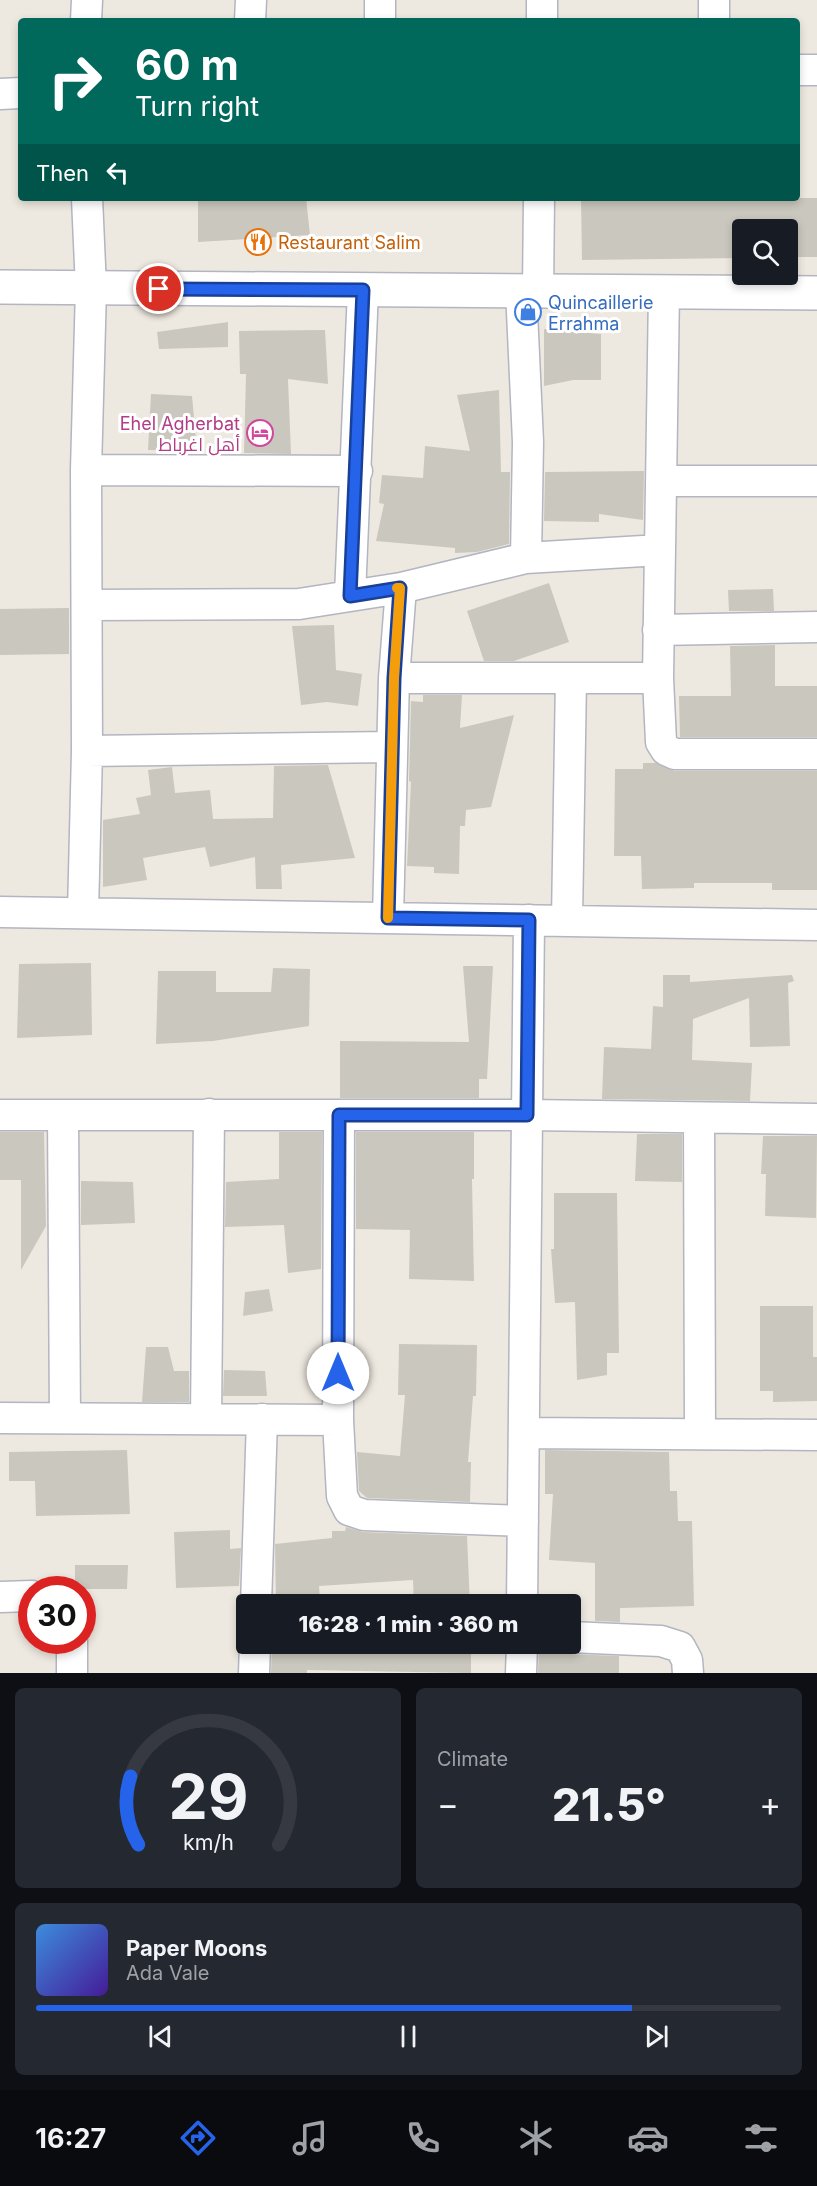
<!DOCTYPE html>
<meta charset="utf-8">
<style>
:root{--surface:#171b24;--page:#242831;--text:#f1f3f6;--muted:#9ea1a6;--line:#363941;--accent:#2563eb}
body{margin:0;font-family:Inter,Cairo,sans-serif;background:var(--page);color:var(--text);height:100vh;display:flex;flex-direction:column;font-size:22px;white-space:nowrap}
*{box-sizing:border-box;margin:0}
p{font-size:20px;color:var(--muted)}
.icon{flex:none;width:33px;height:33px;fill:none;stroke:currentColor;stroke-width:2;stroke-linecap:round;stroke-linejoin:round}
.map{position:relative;height:1673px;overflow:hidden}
.sheet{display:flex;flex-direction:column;gap:15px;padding:15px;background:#0d0f14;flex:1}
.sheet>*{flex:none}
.hud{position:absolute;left:18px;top:18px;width:782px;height:183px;border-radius:6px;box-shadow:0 3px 9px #0003;background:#00695c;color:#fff;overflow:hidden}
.buttons{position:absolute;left:732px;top:219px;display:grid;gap:12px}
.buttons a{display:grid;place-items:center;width:66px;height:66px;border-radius:6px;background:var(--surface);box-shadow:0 3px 9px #0003;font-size:30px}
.speed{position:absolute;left:18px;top:1576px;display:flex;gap:12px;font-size:30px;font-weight:700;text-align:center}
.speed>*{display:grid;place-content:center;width:78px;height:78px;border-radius:50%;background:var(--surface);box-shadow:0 3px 9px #0003;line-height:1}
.speed .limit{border:9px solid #d22;background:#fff;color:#111}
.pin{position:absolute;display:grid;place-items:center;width:51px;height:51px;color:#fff;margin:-26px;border:3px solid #fff;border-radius:50%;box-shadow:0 2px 6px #0007}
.me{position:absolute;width:66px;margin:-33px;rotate:0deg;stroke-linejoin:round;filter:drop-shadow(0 0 4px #0008)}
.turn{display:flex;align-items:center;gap:21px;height:126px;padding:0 18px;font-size:27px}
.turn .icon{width:78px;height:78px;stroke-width:2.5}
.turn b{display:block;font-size:42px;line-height:51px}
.then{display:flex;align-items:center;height:57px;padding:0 18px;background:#0003;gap:12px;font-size:22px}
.big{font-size:45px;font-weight:800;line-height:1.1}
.sheet .widget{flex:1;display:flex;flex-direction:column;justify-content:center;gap:9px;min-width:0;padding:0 21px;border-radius:9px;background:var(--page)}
.sheet .dial{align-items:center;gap:0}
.dial svg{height:156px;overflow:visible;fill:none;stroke:var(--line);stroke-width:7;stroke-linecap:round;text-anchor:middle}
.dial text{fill:var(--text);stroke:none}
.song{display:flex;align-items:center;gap:18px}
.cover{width:72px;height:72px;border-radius:9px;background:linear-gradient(135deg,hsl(210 70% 55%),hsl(260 70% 35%))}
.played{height:6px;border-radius:3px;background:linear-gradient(90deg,var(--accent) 80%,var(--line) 80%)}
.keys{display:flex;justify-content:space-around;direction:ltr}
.heat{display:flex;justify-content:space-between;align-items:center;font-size:33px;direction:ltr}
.sheet .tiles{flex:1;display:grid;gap:15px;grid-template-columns:1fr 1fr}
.widget:last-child{grid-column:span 2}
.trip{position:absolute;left:236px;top:1594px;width:345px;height:60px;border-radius:6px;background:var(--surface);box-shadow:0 3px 9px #0003;font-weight:800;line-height:60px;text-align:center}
.tabs{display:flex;height:96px;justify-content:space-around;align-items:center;background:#090b0e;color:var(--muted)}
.tabs .icon{width:42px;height:42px}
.tabs .selected{color:var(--accent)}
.tabs b{font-size:27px;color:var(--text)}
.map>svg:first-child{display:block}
.building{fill:#cac7be}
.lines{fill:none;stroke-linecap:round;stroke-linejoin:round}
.street-casing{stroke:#b3b5c0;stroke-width:33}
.secondary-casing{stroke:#b3b5c0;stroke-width:36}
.street{stroke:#fff;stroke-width:30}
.secondary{stroke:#fff;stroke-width:33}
.route-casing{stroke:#184099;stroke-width:15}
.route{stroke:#2563eb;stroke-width:10}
.slow{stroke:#f59e0b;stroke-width:10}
.labels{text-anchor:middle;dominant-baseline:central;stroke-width:6;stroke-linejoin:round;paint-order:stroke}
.food-label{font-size:18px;fill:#c56008;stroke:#fff;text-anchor:start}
.shop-label{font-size:18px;fill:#366cbe;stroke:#fff;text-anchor:start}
.hotel-label{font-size:18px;fill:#b23c85;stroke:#fff;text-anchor:end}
</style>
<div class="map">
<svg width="817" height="1673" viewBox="0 0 817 1673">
<rect width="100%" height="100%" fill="#eee9e0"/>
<path class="building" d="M198 198H306L310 235 198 242Z
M581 198H817V257H788V230H742V258L582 260Z
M228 322V347L159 349 157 332Z
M544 329 601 334V380H573L544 386Z
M325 330 328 384 288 379 291 454 244 453 246 374H240L239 331Z
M499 390 501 472H510L509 544 477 552 455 553V548L376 541 384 504 379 503 382 475 423 478 425 446 470 451 457 395Z
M151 394 192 396 197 451 148 450Z
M644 471 643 520 599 514V522L544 521 545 472Z
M549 583 569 642 514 661H484L467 611Z
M773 589 774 611H729L728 590Z
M69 608V654L0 655V609Z
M334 625 336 670 362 674 358 706 327 702 301 705 292 626Z
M775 645V686H817V737H680L679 696H731L730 646Z
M423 695H462L460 728 514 715 491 807 466 810 465 826H460L459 874 434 873V867L407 866 411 782 409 781 411 701 423 702Z
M643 763H656L675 771H817V890H772V883H694V888L642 889 641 856H614L615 769H643Z
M328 765 355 858 281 865 282 889H256L255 857 210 867 205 847 143 858 147 880 103 887V820L140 814 136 798 151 795 148 770 172 767 175 793 210 790 213 819 273 818 274 766Z
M91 963 92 1035 17 1038 19 964Z
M463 966H493L487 1079H479V1098H340V1041L469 1042Z
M273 968 310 969 309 1026 213 1041 156 1044 158 971H216V992H271Z
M663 975H690V982L792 975 794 981 788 983 790 1046 750 1047 749 998 693 1019 692 1060 752 1063 750 1101 602 1099 604 1047 651 1049 653 1006 663 1007Z
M0 1132H44L46 1226 21 1270V1180H0Z
M279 1132H322L321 1269 288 1273 284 1225 225 1227 226 1182 279 1179Z
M356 1132H474V1179H472L474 1281 409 1279 410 1230 356 1229Z
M637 1134H682V1182L635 1181Z
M763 1136H817L816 1218 765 1216 766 1174H761Z
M81 1181 133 1182 135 1223 81 1225Z
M554 1193H617L619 1353H607V1375L577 1380 575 1302 555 1303 551 1249H554Z
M269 1289 273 1311 243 1316 245 1292Z
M760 1306H813V1357H817V1401L773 1402V1391H760Z
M399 1344 477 1345 476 1396H473L468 1462H471L470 1502 367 1498 359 1491 357 1452 400 1456 405 1395H398Z
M146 1347H168L174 1371H189V1402H142Z
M224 1370 265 1371 267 1396H223Z
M127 1450 130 1514 36 1516 35 1481H9V1452Z
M545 1450 669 1452 670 1491H677L678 1521H692L694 1606 620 1608V1622L595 1621V1563L549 1560 553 1494H545Z
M346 1527 363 1532 467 1536 470 1605H414L413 1580 319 1586 320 1599 276 1604 275 1544 332 1538V1531H345Z
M230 1530V1549L241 1548 239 1586 176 1588 174 1532Z
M75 1565H128L127 1589H75Z
M272 1644H471V1673L307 1670V1673H271Z
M539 1644H554L560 1651 569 1654 619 1656V1673H538Z"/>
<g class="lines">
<defs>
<path id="street" d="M86 21 87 0
M250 21 251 0
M380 21V0
M542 21V0
M714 21V0
M796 70H817
M0 94 21 93
M521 290 528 442 526 558
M538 291 539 198
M664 292 658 678 661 742 666 750 675 754H817
M86 470 357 471
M661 481H817
M350 595 363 290
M87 605 299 604 401 588 526 558 660 550
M658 630 817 627
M394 678H658
M87 751 392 747
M0 912 817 925
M83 913 87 751 86 470 91 288 87 198
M388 918 394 678 401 588
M567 920 571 678
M0 1115H527L817 1119
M63 1115 65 1418
M339 1115 338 1420 342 1496 349 1510 364 1515 523 1521
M699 1118 700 1434
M0 1418 338 1420
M206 1419 209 1114
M524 1433 817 1435
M0 1597 32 1596
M256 1605 262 1419
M522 1605 529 920
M570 1637 661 1641 680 1647 687 1660 688 1673
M72 1673V1641
M254 1673 255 1644
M521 1673 522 1644"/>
<path id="secondary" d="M0 287 817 293"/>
</defs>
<use href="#street" class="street-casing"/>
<use href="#secondary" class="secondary-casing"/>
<use href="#street" class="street"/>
<use href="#secondary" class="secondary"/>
</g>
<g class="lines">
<defs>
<path id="route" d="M159 289 363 290 350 596 400 588 394 678 388 918 529 920 527 1115H339L338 1373"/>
</defs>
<use href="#route" class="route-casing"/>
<use href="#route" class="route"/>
<path class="slow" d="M388 918 394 678 400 588H397"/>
</g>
<defs>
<symbol id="restaurant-ring" viewBox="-11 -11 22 22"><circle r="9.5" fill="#fff" stroke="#e8710a" stroke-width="1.5"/><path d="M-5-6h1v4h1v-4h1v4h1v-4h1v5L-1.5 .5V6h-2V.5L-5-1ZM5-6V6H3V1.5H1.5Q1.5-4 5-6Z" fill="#e8710a"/></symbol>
<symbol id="shop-ring" viewBox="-11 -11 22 22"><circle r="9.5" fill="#fff" stroke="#3f7fe0" stroke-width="1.5"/><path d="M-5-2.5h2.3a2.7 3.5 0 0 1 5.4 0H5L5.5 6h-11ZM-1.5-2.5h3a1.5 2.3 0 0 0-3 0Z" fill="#3f7fe0"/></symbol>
<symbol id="hotel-ring" viewBox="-11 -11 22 22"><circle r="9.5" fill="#fff" stroke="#d1479c" stroke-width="1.5"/><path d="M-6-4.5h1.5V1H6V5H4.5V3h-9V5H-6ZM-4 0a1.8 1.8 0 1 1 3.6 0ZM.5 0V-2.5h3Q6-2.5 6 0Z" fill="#d1479c"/></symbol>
</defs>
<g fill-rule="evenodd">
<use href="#restaurant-ring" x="243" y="227" width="30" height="30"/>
<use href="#shop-ring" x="513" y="297" width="30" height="30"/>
<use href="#hotel-ring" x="245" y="418" width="30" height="30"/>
</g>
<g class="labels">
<g class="food-label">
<text x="278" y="242">Restaurant Salim</text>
</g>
<g class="shop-label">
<text x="548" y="302">Quincaillerie<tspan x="548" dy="21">Errahma</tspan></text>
</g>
<g class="hotel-label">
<text x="240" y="423">Ehel Agherbat<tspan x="240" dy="21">أهل اغرباط</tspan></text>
</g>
</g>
</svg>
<div class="buttons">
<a><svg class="icon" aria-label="search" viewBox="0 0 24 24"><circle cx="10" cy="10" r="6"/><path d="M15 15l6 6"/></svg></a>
</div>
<div class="speed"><div class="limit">30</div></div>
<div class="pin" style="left:159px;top:289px;background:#d93025"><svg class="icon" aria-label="arrive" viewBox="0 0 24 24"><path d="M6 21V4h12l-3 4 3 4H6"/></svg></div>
<svg class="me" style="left:338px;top:1373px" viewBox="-20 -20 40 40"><circle r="19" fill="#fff"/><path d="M0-13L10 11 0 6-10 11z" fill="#2563eb"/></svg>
<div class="trip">16:28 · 1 min · 360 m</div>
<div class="hud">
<div class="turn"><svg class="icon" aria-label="right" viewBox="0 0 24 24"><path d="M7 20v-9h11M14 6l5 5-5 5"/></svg><div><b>60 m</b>Turn right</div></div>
<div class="then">Then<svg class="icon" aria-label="left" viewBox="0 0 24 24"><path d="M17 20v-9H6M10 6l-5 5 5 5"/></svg></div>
</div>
</div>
<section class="sheet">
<div class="tiles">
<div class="widget dial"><svg viewBox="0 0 100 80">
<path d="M14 69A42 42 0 1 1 86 69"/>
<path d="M14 69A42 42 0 0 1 10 34" stroke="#2563eb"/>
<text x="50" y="56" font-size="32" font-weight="700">29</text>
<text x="50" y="72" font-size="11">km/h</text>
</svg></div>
<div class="widget"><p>Climate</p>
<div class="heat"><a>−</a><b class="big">21.5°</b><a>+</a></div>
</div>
<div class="widget">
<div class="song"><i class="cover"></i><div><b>Paper Moons</b><p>Ada Vale</p></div></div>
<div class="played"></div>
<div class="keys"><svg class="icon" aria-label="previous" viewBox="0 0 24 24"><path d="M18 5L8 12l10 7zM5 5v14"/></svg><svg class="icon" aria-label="pause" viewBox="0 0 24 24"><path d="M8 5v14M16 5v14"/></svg><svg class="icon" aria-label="next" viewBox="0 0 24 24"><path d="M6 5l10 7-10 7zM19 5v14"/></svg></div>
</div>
</div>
</section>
<nav class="tabs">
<b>16:27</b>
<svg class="icon selected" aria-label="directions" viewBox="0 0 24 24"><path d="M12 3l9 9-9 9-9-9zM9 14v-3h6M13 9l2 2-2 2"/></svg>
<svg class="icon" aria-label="music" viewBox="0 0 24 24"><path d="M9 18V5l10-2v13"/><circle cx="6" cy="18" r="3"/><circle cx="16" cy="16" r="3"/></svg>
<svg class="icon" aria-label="phone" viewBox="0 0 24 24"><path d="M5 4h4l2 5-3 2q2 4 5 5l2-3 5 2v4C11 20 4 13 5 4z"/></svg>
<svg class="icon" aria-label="climate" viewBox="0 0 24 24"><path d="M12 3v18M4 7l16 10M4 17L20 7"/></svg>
<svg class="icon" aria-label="car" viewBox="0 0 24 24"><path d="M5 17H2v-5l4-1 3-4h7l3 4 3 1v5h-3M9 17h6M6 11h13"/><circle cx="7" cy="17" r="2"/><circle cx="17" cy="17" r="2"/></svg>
<svg class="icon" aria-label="filters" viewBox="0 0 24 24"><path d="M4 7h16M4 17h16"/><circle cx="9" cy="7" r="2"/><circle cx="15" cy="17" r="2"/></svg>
</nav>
